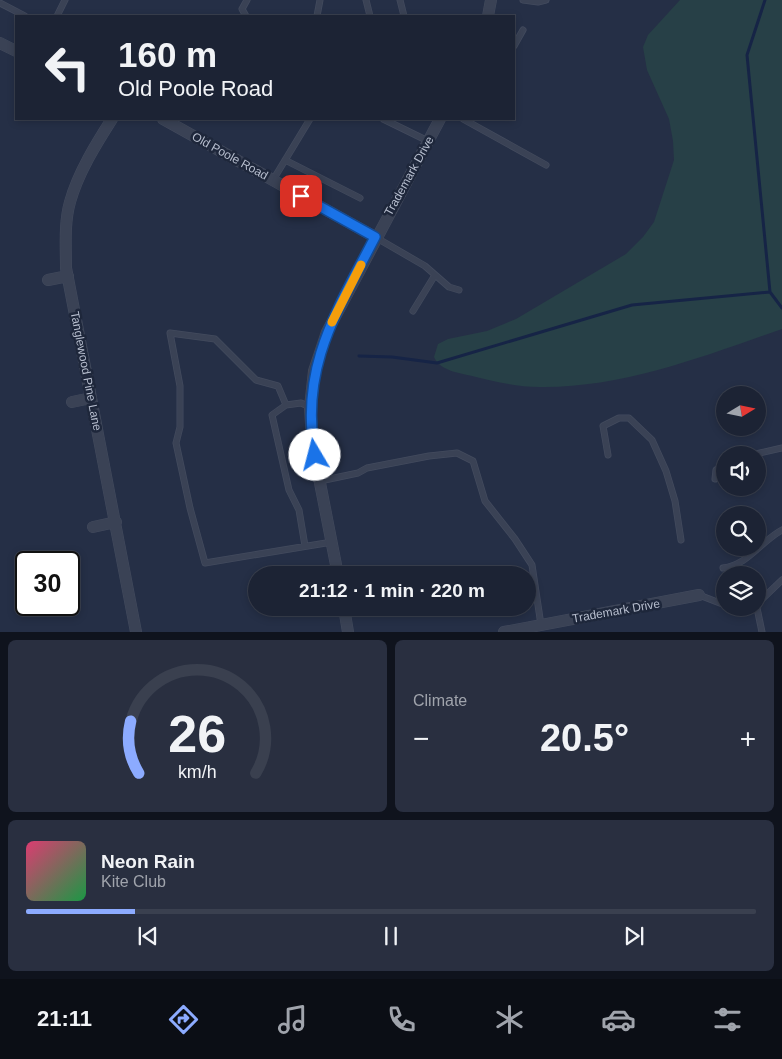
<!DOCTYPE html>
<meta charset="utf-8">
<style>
:root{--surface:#1c2334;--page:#292f40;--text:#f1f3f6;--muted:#a0a4ac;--line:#3a404f;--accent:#8cabff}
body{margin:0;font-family:Arial,sans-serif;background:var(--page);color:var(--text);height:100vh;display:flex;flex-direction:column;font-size:19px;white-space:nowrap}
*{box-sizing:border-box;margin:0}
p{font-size:16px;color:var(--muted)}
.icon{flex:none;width:28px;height:28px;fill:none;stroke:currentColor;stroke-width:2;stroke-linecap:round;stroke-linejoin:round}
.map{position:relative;height:632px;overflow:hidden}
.panel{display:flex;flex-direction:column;gap:8px;padding:8px;background:#0f131d;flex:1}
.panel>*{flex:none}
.banner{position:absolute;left:15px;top:15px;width:500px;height:105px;border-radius:0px;box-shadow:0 2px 8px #0003,0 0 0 1px var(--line);background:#1c2334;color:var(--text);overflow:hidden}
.needle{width:32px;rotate:80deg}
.fabs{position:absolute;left:716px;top:386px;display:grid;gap:10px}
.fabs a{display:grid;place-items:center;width:50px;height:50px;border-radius:50%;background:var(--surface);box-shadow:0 2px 8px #0003,0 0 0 1px var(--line);font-size:25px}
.speed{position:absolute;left:15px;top:551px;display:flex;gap:10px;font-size:25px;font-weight:700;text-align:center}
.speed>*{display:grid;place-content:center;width:65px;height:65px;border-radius:50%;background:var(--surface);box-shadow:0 2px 8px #0003,0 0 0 1px var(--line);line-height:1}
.speed .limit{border:2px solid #111;border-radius:8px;background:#fff;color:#111}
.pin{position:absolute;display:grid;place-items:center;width:42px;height:42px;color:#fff;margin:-21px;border-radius:10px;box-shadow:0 2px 8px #0006}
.me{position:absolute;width:55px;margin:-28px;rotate:352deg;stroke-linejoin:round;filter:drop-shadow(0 0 4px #0008)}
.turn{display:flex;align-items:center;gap:18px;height:105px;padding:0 20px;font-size:22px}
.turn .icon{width:65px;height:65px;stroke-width:2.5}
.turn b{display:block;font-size:35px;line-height:42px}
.big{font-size:38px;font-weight:800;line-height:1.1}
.panel .card{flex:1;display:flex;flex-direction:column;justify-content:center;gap:8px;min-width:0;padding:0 18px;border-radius:8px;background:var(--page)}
.panel .dial{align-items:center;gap:0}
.dial svg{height:130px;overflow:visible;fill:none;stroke:var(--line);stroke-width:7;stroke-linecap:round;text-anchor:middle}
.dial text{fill:var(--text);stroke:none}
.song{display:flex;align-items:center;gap:15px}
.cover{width:60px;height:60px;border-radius:8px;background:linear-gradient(135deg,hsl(340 70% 55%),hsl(140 70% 35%))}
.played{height:5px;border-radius:2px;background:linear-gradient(90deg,var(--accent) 15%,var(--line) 15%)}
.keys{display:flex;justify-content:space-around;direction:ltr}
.heat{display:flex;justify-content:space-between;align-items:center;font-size:28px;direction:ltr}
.panel .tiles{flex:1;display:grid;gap:8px;grid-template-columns:1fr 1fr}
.card:last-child{grid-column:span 2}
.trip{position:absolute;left:248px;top:566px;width:288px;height:50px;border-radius:25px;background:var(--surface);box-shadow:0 2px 8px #0003,0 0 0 1px var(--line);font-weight:800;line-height:50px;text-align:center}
.tab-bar{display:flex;height:80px;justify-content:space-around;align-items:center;background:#0b0e15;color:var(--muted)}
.tab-bar .icon{width:35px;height:35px}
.tab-bar .selected{color:var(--accent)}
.tab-bar b{font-size:22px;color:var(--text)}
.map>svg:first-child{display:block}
.green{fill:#274047}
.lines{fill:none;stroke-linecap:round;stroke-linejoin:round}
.stream{stroke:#162446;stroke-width:3}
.service-casing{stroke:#434b5e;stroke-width:7}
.minor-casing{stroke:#434b5e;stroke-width:12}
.service{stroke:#3a4255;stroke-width:5.5}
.minor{stroke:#3a4255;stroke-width:11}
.route-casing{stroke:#114b97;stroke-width:12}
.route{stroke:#1a73e8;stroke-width:9}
.slow{stroke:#f59e0b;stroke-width:9}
.labels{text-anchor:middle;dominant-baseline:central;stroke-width:5;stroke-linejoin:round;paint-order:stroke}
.street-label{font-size:12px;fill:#b7bece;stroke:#1e273b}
</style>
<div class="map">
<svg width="782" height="632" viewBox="0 0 782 632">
<rect width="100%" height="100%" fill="#252f46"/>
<path class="green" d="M680 0H782V329C704 356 624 388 540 387 518 387 497 382 476 377 461 373 441 372 434 357L438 344 448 339 487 331 516 319 626 254 643 237 654 222 674 160 673 141 669 119 647 70 643 47 648 35Z"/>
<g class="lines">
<path class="stream" d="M765 0 747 55 770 292 782 308
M359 356 392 357 437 363 632 305 770 292"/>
<defs>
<path id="service" d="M366 0 370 16
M400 0 404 16
M523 0 538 2 546 0
M0 3 25 16
M57 16 65 0
M246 16 242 9 247 0
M317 16 320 0
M514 46 523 30
M383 119 428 141
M463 119 546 165
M285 160 360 198
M273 180 310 119
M375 237 425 266 449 287 459 290
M413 311 435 275
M286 405 272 415 289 490 299 510 305 546
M310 407 301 403 286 405 278 386 256 380 215 339 170 333 180 386V427L176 443 190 508 205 563 332 542
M608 455 603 426 619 418H629L652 440 666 471 675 501 681 540
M751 455 782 448
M715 479 716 470 725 464
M320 481 358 473 367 468 429 456 457 453 473 461 485 501 515 539 532 565 541 625
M723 568C748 565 761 541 782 530
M699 595 725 605
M758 603 782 580
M757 608 762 632"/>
<path id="minor" d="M488 16 491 0
M0 43 16 51
M112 119C96 144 78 173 70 202 64 223 66 247 66 268L136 632
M163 119 375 237
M48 280 68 276
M72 402 91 398
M93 527 116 522
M338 575 312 442 310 407 314 371 327 332 440 119
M344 608 348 632
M504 632 699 595"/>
</defs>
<use href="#service" class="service-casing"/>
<use href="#minor" class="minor-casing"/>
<use href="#service" class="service"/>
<use href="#minor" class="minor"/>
</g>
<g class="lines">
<defs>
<path id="route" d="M301 196 375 237C337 311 299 368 315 455"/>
</defs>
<use href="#route" class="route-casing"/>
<use href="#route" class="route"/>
<path class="slow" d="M332 322 361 265"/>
</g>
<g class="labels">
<g class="street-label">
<text transform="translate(230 156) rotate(29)">Old Poole Road</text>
<text transform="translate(409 176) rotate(-61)">Trademark Drive</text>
<text transform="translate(86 371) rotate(79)">Tanglewood Pine Lane</text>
<text transform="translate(616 611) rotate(-10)">Trademark Drive</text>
</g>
</g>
</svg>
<div class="fabs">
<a><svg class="needle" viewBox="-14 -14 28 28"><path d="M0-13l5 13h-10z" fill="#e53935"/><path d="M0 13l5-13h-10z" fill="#a0a4ac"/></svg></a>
<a><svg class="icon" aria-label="sound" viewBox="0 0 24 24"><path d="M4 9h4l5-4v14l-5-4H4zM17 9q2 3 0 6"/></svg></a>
<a><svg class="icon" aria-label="search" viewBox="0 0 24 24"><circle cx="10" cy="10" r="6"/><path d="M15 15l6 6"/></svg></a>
<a><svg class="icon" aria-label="layers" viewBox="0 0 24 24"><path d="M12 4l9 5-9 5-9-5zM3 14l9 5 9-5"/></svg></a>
</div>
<div class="speed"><div class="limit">30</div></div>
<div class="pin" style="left:301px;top:196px;background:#d93025"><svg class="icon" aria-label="arrive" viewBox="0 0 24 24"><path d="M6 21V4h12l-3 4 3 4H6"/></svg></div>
<svg class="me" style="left:315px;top:455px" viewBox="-20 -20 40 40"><circle r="19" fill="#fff"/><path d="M0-13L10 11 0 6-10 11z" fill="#1a73e8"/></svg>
<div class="trip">21:12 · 1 min · 220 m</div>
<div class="banner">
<div class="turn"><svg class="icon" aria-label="left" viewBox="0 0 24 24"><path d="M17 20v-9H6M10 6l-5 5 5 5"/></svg><div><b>160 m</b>Old Poole Road</div></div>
</div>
</div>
<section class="panel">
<div class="tiles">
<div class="card dial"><svg viewBox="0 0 100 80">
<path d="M14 69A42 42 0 1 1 86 69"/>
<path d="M14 69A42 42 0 0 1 9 37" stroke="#8cabff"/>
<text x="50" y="56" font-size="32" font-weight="700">26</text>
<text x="50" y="72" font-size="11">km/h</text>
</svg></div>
<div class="card"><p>Climate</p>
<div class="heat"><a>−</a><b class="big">20.5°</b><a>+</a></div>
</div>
<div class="card">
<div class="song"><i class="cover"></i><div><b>Neon Rain</b><p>Kite Club</p></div></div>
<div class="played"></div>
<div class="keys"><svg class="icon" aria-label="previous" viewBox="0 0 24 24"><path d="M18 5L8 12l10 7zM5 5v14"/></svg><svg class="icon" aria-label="pause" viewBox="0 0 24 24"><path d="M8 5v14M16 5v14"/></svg><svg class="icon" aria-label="next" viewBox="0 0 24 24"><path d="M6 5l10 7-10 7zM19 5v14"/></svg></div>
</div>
</div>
</section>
<nav class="tab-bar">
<b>21:11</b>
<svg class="icon selected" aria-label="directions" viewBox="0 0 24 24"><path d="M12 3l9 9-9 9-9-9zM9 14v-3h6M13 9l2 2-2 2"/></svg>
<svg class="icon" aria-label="music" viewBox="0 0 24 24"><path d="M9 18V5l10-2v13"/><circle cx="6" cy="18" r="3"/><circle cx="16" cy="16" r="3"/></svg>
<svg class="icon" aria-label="phone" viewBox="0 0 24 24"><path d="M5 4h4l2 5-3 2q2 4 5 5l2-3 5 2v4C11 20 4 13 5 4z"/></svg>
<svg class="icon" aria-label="climate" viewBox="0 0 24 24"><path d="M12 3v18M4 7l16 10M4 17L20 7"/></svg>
<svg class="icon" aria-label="car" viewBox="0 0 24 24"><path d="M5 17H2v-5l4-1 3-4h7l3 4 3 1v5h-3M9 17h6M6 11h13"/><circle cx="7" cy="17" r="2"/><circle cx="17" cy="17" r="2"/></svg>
<svg class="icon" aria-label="filters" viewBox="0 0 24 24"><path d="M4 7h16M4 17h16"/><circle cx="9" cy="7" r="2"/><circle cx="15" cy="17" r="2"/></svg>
</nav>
